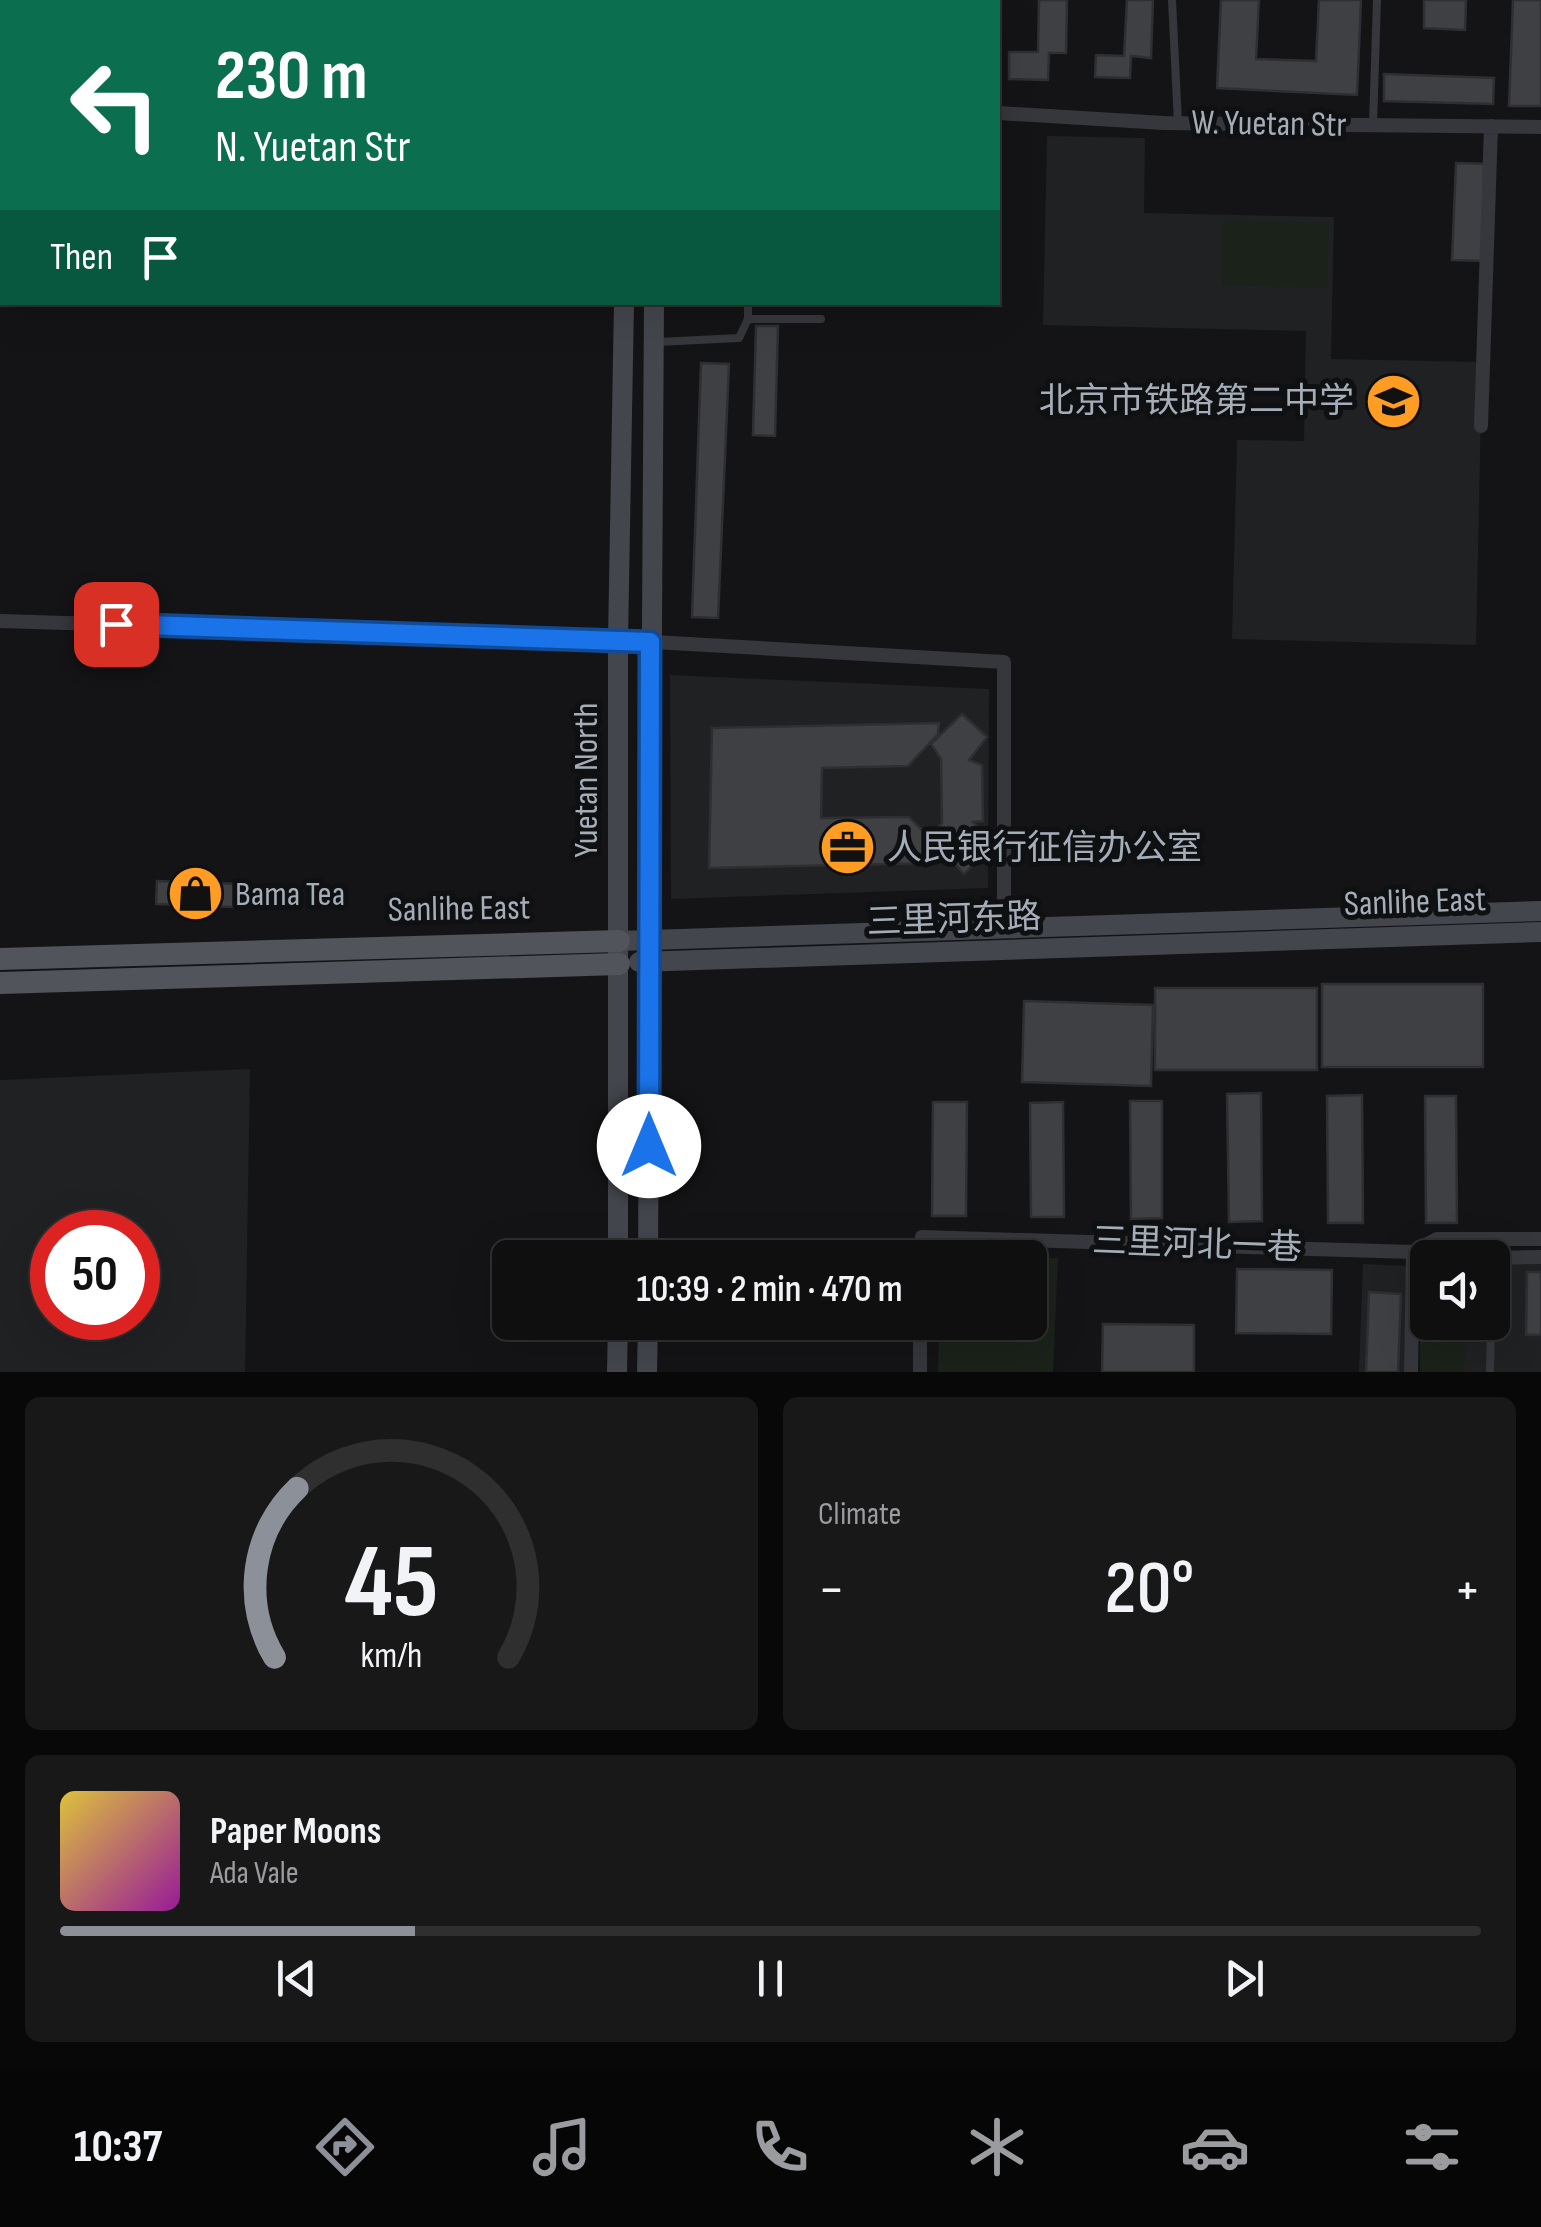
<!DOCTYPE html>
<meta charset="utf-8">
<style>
:root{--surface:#0f0f10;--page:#181819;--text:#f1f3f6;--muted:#9b9c9f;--line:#2f2f30;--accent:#8c9099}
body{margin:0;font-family:"Sofia Sans Condensed","Noto Sans SC",sans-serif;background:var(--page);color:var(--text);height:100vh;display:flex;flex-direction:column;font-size:38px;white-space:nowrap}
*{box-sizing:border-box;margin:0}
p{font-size:32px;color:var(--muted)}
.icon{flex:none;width:55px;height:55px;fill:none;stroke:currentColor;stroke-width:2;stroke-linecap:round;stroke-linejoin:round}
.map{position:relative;height:1372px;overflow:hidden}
.panel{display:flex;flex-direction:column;gap:25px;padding:25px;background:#080809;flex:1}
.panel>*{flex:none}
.guide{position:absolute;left:0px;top:0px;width:1000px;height:305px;box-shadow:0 10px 40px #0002,0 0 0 2px var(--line);background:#0b6e4f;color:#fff;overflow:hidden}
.controls{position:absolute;left:1410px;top:1240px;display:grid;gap:20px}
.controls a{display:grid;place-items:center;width:100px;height:100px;border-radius:15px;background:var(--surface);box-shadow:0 10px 40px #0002,0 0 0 2px var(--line);font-size:50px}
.speed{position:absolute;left:30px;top:1210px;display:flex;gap:20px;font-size:50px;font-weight:700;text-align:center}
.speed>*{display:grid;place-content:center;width:130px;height:130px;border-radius:50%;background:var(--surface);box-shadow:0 10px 40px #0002,0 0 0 2px var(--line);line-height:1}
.speed .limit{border:15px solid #d22;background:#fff;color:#111}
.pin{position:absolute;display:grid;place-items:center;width:85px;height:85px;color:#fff;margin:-42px;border-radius:20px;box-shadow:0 5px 15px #0006}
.me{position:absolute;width:110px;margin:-55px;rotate:0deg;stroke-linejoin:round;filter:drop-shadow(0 0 8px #0008)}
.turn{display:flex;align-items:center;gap:35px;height:210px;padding:0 50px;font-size:45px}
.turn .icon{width:130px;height:130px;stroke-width:2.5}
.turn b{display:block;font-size:70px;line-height:85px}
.then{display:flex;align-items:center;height:95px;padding:0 50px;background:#0003;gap:20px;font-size:38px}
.big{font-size:75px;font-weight:600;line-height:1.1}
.panel .widget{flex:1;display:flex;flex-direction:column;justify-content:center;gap:15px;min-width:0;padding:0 35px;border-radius:15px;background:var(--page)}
.panel .dial{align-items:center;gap:0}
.dial svg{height:260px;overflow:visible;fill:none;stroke:var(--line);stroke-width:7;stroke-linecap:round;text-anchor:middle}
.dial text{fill:var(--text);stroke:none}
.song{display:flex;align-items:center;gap:30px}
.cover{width:120px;height:120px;border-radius:15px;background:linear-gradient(135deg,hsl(50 70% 55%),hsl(300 70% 35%))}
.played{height:10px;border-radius:5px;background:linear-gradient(90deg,var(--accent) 25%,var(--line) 25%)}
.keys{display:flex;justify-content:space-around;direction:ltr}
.heat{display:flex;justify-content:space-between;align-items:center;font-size:55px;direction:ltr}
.panel .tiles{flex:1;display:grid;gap:25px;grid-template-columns:1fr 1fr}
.widget:last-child{grid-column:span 2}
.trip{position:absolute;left:492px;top:1240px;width:555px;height:100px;border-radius:15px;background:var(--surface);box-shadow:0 10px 40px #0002,0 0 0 2px var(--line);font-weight:600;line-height:100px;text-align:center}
.tabs{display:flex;height:160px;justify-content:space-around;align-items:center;background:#060606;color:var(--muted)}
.tabs .icon{width:70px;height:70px}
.tabs .on{color:var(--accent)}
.tabs b{font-size:45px;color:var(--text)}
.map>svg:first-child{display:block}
.built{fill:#202123;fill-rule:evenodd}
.green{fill:#1a221a}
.building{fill:#3e4044;stroke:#2e2f33;stroke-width:2.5}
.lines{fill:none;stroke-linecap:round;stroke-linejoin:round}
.lane{stroke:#35373c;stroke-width:8}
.street{stroke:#35373c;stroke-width:14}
.secondary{stroke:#43464c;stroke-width:20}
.primary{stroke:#51545b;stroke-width:22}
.route-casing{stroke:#114b97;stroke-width:25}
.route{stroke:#1a73e8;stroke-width:18}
.labels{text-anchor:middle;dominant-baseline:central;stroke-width:10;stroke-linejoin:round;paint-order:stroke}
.street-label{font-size:35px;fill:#a5adb8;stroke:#0f1011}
.poi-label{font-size:35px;fill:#a5adb8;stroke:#0f1011;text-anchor:start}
</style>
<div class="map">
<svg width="1541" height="1372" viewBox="0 0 1541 1372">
<rect width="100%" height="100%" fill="#141416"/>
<path class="built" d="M1047 136 1145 138 1144 213 1334 217 1331 359 1482 362 1476 645 1232 639 1237 440 1304 441 1306 331 1043 325Z
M670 675 989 689 988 888 671 899Z
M250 1069 245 1372H0V1080ZM52 1232H138V1318H52Z
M1363 1264 1408 1266 1404 1372H1359Z
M1493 1264H1541V1372H1420L1421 1274 1427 1270 1428 1322H1492Z"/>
<path class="green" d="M1223 221 1329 223 1327 288 1222 285Z
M940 1255 1058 1258 1053 1372H938L939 1323 1030 1322V1258Z
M1427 1270 1428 1322 1465 1323 1464 1372H1420L1421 1274Z"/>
<path class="building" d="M1039 0H1067L1066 53H1049L1048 80 1009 79V52H1038Z
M1127 0H1153L1151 58 1131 56 1130 78 1095 77 1096 55 1124 56Z
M1221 0H1259L1256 59 1316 61 1319 0H1361L1357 95 1217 88Z
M1424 0H1466L1465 30 1424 28Z
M1513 0H1541V106H1509Z
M1384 74 1494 78 1493 104 1384 101Z
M1456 163 1491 164 1488 261 1452 260Z
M756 326H778L775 436 753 435Z
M701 363 729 364 718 618 692 617Z
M962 714 987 737 969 760 982 765 983 821 973 822 993 845 964 874 930 836 942 823 941 759 931 744Z
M939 723 938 734 908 766 822 768 821 818 909 817 935 843 934 863 709 868 712 728Z
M157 881 235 884 234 907 156 904Z
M1322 984H1483V1067H1322Z
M1155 988H1317V1070H1155Z
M1024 1001 1153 1005 1151 1086 1022 1082Z
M1261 1093 1262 1221 1229 1222 1227 1094Z
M1362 1095 1363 1223H1328L1327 1096Z
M1425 1096H1456L1457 1223H1426Z
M1130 1101H1162V1218L1131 1219Z
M933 1102H967L966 1216H932Z
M1063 1102 1064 1217H1031L1030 1103Z
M1237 1269 1332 1270 1331 1334 1236 1333Z
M1527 1272H1541V1335H1526Z
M1369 1292 1401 1294 1398 1372H1366Z
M1103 1324 1194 1325V1372H1102Z"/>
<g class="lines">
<path class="lane" d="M981 0V2
M1172 0 1178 123
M1373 125 1377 0
M748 319V302
M658 342 739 338 748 319H821
M1490 1372 1491 1322"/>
<path class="street" d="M149 2V0
M998 113 1164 123 1541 127
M0 237H2
M1481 426 1491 126
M0 621 618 640 1004 662V927
M1413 1252 1437 1239H1541
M921 1258 922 1237 1413 1252 1443 1258
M1492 1258 1541 1257
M920 1372V1322
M1411 1372 1413 1252"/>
<path class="secondary" d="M630 2V0
M657 2 658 0
M619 941 1541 911
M639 962 1541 932
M618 1258V640L624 302
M648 1258 654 302
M617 1372 618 1322
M647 1372 648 1322"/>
<path class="primary" d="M0 959 619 941
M0 983 619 964"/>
</g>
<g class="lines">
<defs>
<path id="route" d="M116 624 650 642 649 1146"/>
</defs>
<use href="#route" class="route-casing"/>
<use href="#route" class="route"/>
</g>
<defs>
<symbol id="school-disc" viewBox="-11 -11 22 22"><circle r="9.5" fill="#ff9c24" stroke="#0f1011"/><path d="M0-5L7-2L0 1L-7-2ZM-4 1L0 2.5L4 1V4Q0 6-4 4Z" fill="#111"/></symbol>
<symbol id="office-disc" viewBox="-11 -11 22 22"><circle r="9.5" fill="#ff9c24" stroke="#0f1011"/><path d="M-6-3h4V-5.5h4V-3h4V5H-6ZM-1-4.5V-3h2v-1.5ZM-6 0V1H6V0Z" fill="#111"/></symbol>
<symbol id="shop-disc" viewBox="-11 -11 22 22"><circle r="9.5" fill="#ff9c24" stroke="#0f1011"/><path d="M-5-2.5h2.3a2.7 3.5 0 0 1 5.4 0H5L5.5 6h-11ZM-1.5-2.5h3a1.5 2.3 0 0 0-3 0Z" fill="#111"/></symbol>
</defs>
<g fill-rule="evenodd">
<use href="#school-disc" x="1362" y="370" width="63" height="63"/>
<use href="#office-disc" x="816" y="816" width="63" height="63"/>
<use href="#shop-disc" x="164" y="862" width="63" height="63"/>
</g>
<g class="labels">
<g class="street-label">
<text transform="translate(1269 124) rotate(1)">W. Yuetan Str</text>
<text transform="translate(586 780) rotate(-90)">Yuetan North</text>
<text transform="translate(1415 902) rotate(-2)">Sanlihe East</text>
<text transform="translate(459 909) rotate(-1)">Sanlihe East</text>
<text transform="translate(954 920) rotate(-2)">三里河东路</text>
<text transform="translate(1197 1245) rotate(2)">三里河北一巷</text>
</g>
<g class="poi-label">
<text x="1354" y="401" text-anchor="end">北京市铁路第二中学</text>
<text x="887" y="848">人民银行征信办公室</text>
<text x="235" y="894">Bama Tea</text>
</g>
</g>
</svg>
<div class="controls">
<a><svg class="icon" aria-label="sound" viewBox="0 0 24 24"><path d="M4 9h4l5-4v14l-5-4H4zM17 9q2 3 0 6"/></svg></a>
</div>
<div class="speed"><div class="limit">50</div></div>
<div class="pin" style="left:116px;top:624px;background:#d93025"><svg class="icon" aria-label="arrive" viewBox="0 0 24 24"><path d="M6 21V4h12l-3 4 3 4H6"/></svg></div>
<svg class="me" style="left:649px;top:1146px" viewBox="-20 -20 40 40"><circle r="19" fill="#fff"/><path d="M0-13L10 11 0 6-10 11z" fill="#1a73e8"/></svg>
<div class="trip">10:39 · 2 min · 470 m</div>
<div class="guide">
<div class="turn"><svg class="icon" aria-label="left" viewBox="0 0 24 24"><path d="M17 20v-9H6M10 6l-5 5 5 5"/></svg><div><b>230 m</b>N. Yuetan Str</div></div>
<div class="then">Then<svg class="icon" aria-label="arrive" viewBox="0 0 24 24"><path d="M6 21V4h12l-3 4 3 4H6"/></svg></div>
</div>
</div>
<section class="panel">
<div class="tiles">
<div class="widget dial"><svg viewBox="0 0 100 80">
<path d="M14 69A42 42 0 1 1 86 69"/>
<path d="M14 69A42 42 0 0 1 21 17" stroke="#8c9099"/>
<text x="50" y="56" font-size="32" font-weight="700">45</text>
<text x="50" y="72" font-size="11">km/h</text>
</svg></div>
<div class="widget"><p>Climate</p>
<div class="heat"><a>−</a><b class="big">20°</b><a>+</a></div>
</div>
<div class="widget">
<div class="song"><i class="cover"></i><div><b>Paper Moons</b><p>Ada Vale</p></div></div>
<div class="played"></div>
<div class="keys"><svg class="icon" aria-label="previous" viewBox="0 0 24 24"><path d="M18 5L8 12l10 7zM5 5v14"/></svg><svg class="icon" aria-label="pause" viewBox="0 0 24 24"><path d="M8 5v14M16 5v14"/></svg><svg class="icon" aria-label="next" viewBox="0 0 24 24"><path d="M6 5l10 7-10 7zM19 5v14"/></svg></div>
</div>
</div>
</section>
<nav class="tabs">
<b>10:37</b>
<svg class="icon on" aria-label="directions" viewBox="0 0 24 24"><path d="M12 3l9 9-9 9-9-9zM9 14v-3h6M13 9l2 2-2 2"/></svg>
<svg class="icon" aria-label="music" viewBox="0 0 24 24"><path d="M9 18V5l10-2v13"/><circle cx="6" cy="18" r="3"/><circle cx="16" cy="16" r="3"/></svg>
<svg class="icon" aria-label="phone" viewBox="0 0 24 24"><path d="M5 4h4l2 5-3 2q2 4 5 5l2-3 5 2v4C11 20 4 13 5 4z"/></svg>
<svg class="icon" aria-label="climate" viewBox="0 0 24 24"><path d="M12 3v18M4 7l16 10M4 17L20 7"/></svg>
<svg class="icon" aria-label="car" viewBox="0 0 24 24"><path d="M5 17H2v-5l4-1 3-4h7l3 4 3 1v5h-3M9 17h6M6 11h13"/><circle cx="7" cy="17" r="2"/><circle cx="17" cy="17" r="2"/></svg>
<svg class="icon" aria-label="filters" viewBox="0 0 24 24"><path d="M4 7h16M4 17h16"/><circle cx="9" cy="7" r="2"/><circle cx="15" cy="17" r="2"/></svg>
</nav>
